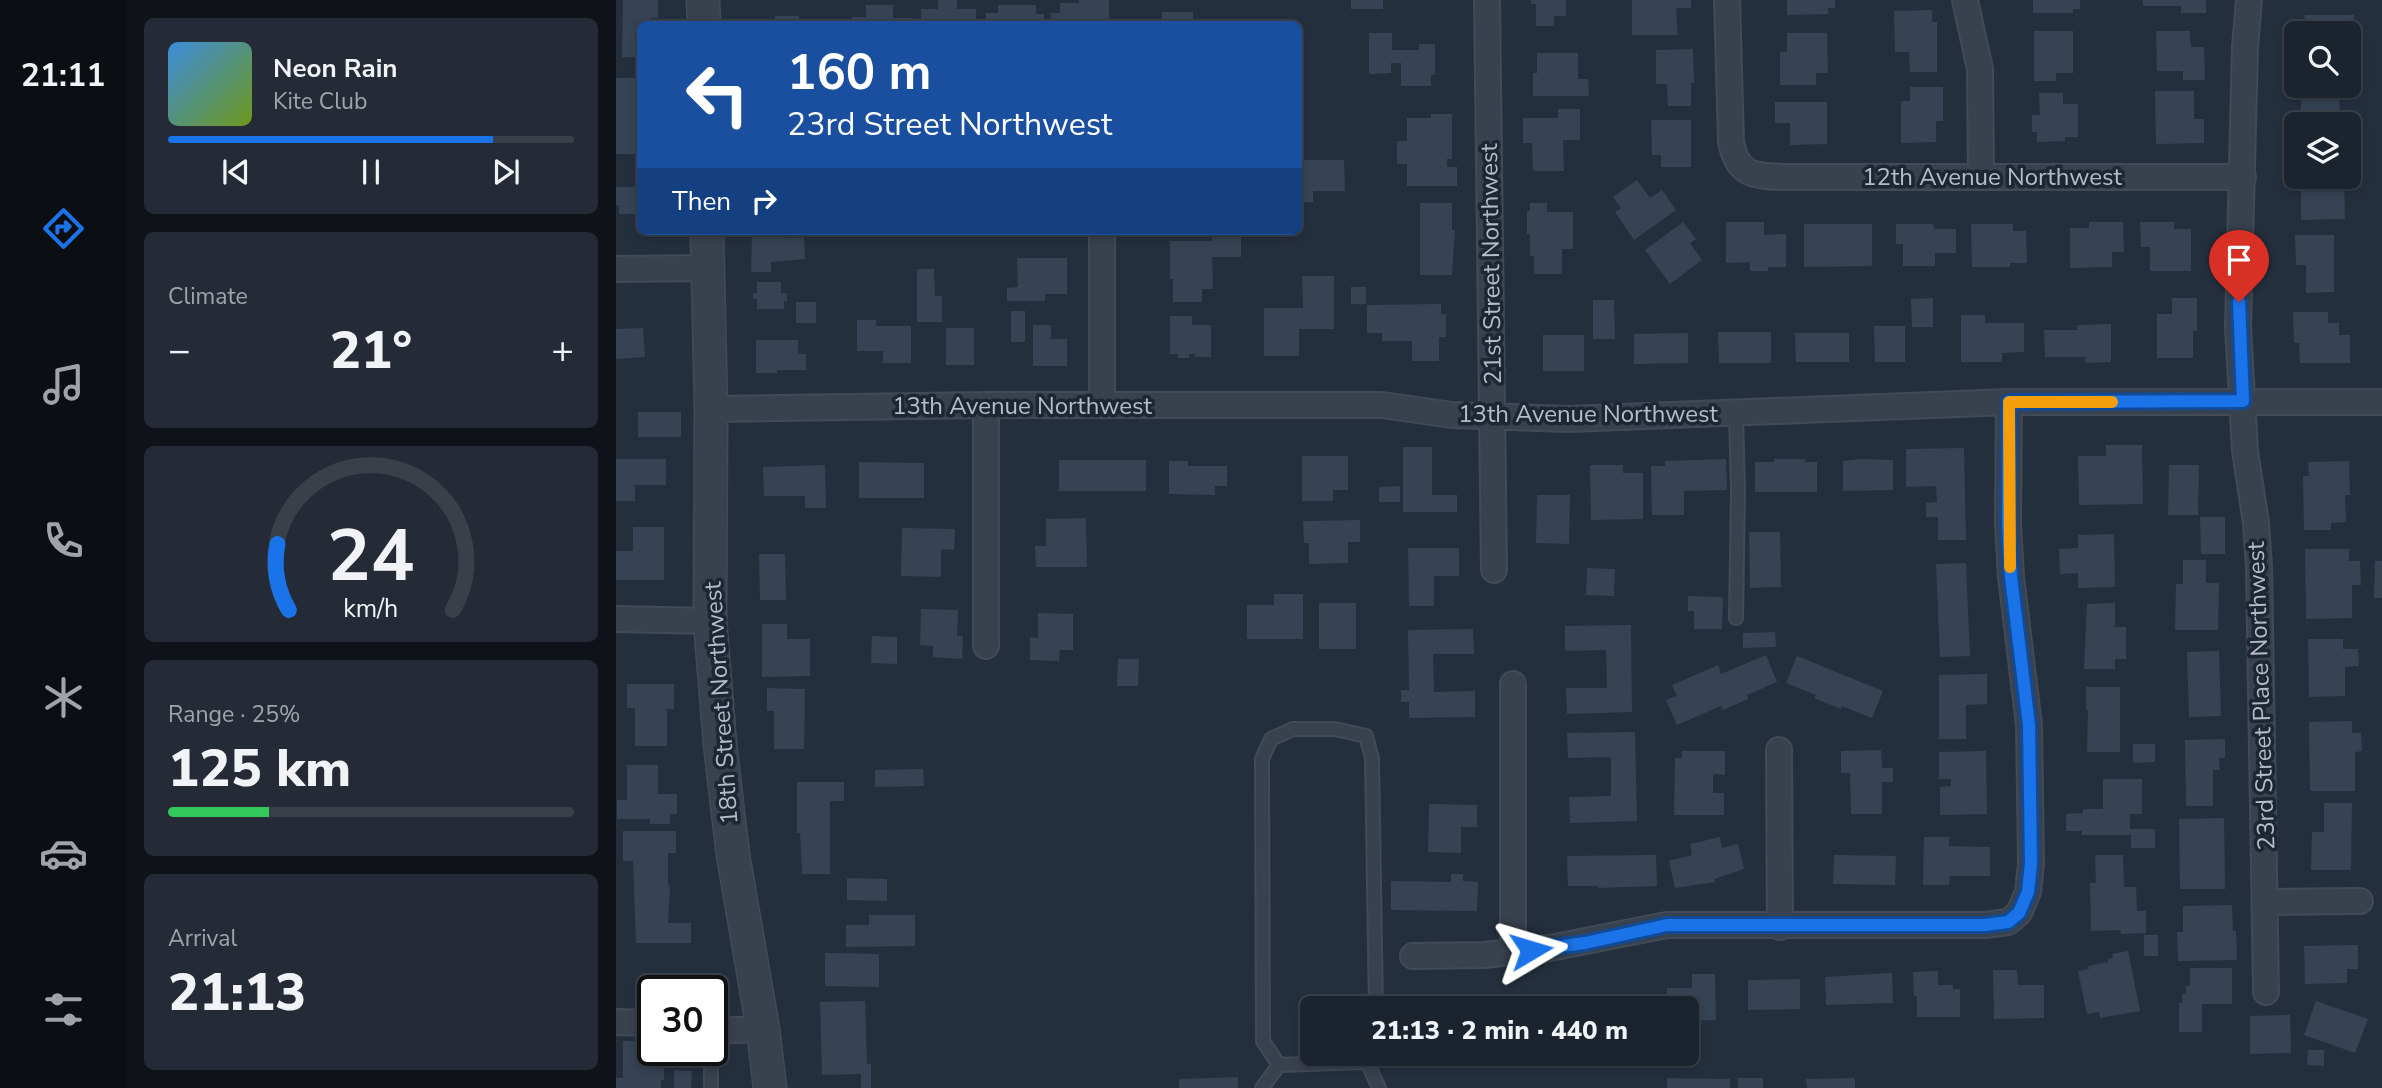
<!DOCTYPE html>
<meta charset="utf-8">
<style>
:root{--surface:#1b232e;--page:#242b36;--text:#f1f3f6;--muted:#a0a4aa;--line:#39404a;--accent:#1a73e8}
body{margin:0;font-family:"Nunito Sans",sans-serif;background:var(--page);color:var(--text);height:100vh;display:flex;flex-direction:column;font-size:26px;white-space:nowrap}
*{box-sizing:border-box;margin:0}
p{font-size:23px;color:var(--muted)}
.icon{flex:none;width:38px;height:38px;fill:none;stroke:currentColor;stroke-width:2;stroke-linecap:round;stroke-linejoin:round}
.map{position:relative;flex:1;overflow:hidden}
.drawer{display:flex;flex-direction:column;gap:18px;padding:18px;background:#0f1319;width:490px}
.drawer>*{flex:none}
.guide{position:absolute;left:21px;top:21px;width:665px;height:214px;border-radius:10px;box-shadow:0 4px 10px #0003,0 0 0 2px var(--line);background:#1a4fa0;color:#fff;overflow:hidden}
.fabs{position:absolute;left:1668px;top:21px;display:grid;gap:14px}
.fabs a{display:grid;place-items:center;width:77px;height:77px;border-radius:10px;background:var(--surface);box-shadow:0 4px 10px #0003,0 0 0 2px var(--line);font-size:35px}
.speed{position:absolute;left:21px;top:975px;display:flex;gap:14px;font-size:35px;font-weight:700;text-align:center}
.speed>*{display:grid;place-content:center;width:91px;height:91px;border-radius:50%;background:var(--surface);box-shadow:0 4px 10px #0003,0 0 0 2px var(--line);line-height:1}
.speed .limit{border:4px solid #111;border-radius:10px;background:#fff;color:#111}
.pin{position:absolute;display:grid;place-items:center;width:60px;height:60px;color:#fff;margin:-72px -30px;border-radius:50% 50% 50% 0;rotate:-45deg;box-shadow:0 0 7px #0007}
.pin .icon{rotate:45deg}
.me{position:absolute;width:77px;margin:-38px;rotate:83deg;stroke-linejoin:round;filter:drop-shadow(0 0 5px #0008)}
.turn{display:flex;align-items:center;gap:24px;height:147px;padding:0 35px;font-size:32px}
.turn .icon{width:91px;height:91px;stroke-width:2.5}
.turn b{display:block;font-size:49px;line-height:60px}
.then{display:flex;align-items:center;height:66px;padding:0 35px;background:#0003;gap:14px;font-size:26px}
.big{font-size:52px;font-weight:800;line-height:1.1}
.drawer .tile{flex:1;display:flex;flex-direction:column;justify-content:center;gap:10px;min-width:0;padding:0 24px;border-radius:10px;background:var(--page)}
.drawer .dial{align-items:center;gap:0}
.dial svg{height:182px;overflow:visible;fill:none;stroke:var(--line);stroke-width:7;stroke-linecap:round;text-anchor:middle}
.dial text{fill:var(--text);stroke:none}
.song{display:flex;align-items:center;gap:21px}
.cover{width:84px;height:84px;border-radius:10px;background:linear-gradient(135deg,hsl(210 70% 55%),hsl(80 70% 35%))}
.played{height:7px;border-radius:4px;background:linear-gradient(90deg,var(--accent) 80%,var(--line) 80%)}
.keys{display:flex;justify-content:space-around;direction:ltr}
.heat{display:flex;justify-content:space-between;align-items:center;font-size:38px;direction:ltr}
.charge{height:10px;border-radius:5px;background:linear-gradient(90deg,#34c759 25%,var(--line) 0)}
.trip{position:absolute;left:684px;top:996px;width:399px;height:70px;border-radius:10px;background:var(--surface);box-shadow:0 4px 10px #0003,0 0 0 2px var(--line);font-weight:800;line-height:70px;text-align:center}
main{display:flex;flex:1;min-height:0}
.tab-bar{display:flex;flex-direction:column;width:126px;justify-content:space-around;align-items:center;background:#0b0e12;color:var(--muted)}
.tab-bar .icon{width:49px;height:49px}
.tab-bar .selected{color:var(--accent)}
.tab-bar b{font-size:32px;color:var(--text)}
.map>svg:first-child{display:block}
.building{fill:#364354}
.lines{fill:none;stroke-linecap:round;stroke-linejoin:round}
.service-casing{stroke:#414a57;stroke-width:16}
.minor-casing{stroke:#414a57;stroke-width:28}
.tertiary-casing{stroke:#414a57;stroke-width:35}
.service{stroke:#38414e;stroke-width:12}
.minor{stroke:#38414e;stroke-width:24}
.tertiary{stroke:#38414e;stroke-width:32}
.route-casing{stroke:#114b97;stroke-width:18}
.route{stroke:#1a73e8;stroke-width:12}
.slow{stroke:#f59e0b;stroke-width:12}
.labels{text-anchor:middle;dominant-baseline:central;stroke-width:7;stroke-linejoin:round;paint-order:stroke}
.street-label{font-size:24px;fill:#b4bcc9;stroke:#1d2633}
</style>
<main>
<nav class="tab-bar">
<b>21:11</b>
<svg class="icon selected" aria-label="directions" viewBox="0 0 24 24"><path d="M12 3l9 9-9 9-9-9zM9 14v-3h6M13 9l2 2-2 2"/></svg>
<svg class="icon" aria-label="music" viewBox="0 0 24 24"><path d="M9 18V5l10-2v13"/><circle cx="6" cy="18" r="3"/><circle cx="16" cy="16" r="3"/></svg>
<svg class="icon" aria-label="phone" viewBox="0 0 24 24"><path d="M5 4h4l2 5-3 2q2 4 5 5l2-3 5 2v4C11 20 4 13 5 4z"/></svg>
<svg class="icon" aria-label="climate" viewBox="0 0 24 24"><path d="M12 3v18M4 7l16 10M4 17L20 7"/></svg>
<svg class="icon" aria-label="car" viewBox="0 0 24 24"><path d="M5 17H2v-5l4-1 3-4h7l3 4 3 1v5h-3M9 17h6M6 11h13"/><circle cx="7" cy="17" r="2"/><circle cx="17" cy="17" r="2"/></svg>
<svg class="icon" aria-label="filters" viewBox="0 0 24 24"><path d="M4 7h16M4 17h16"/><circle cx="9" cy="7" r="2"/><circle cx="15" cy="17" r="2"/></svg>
</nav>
<section class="drawer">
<div class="tile">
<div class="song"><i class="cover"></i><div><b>Neon Rain</b><p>Kite Club</p></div></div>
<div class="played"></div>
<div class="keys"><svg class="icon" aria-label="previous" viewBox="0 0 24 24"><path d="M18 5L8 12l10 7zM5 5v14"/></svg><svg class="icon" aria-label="pause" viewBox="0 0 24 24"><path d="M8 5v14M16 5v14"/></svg><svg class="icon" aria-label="next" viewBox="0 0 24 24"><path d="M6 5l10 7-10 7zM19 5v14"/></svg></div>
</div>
<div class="tile"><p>Climate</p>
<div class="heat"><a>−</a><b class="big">21°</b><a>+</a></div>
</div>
<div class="tile dial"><svg viewBox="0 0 100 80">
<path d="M14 69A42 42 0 1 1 86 69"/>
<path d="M14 69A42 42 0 0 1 9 40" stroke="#1a73e8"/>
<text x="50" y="56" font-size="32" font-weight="700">24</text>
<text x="50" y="72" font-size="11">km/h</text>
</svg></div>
<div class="tile"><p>Range · 25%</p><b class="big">125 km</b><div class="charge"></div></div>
<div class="tile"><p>Arrival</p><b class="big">21:13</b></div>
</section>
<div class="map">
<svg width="1766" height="1088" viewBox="0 0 1766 1088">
<rect width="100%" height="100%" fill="#242f3e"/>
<path class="building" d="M7 0H42V18H34V24H24V57H6Z
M322 0H341V9H360V24H305V9H322Z
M463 0H493V24H435V13H444V3H463Z
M735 0H767V9H735Z
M915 0H950V16H938V26H920V4H915Z
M1016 0H1075V8H1060L1062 35H1016Z
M1171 0H1219V8H1212V14L1171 15Z
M1417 0H1464V9H1457V13H1417Z
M1527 0H1590V13H1565V6H1527Z
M250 5H277V18H297V24H236V17H250Z
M382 5H420V14H428V24H370V13H382Z
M1316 10V22H1321V72H1294L1293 52H1279L1278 11Z
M546 12H577V24H533V21H546Z
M1689 15H1738L1739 56 1732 57V33H1686Z
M159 16H183V24H159Z
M588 20H616V24H588Z
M1418 31H1457V73H1440V81H1418Z
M1540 31H1574L1575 47H1588L1589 80H1567V71H1541Z
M753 33H776V50H803V44H819V75H815V86H785V63H775V73L753 74Z
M1171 33H1211L1212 73H1200V85H1164V52H1171Z
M1077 49 1078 83H1075V106H1052L1051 84H1040V50Z
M921 53H962V79H972L973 96H917V73H921Z
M0 78H24V154H0Z
M1686 86H1723L1724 124H1684Z
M1294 87H1327V121H1320V142L1285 143V101H1294Z
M1539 91H1578V119H1588V143L1540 144Z
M1423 93H1447V104H1462V137H1449V141L1421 142V132H1416V115H1424Z
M1159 102H1211V144L1174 145V123H1159Z
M942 109H964V140H947L948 171H917L916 143H907V118H942Z
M815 114H836V159H831V167H841V186H791V164H781V141H791V118H815Z
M1035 120H1075V167H1045V155H1036Z
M682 160H728L729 191H697V202H683Z
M1685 177H1728L1729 219 1685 220Z
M1021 180 1034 198 1046 190 1060 210 1018 240 999 212 1005 208 997 197Z
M0 187H24V214H3V205H0Z
M804 203H836V230H839L836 275H804Z
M914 203H931V212H957V249H946V274H918V256H914V234H911V211H914Z
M1067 222 1080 239 1074 243 1086 260 1054 284 1029 250Z
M1110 222H1148V235L1170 234V267H1152V271H1134V262L1110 263Z
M1473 222H1507L1508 252H1496V267L1454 268V228H1473Z
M1524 222H1558V229H1575V271H1534V247H1525Z
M1188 224H1256V266L1188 267Z
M1280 224H1317L1318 229H1340V253H1319V266H1287V244H1280Z
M1355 224H1397V231H1410L1411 263H1394V267H1356Z
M596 234H625V257H596L597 289H586V302H557V279H554V241H596Z
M170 235V238L188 237 189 259 155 262V272H135L136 236Z
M1679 235H1718V292L1690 293V265H1680Z
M401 258H451V294H429V301H391V288L402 287Z
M301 269H318L319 296H326V322H301Z
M686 276H718V329H683V356H648V308H687Z
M141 282H165V293H171V301H168V309H141V299H137V293H141Z
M735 287H750V304H735Z
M1317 298V327H1296L1295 299Z
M1556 298H1581V331H1577V358H1541V314H1556Z
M977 300H998L999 339H977Z
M180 302H200V323H180Z
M825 304V314H830V337H823V361H796V341H766V333H751V305Z
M395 311H409V342H395Z
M1677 312H1712V323H1723V335H1734V363H1684L1683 343H1678Z
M1345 315H1369V323H1408V352L1386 353V362H1345Z
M554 316H576V325H595V357H579V354H573V358H562V354H554Z
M241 320H260V326H295V363H267V351H241Z
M1495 324V362L1469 363V357H1429L1428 330H1462L1461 325Z
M417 325H435V339H451V366H417Z
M1258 326H1289V362H1259Z
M27 328 29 357 0 359V329Z
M330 328H358V365H330Z
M1102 332H1155V363H1103Z
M1072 333V363L1018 364V334Z
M1179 333H1233V362H1180Z
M927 335H968V371H927Z
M140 340H182V354H190V370H161V373H140Z
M22 412H65V437H22Z
M1490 445H1526L1527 504 1463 505 1462 456H1490Z
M787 447H816V495H841V512H787Z
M1348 448 1350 540H1322V517H1310V503L1321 502 1320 486 1290 487V449Z
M686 456H732V490H717V501H686Z
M0 459H50V485H19V501H0Z
M1110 459 1111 490 1068 491V515H1036L1035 466H1049V461Z
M1158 459H1189V462H1201V492H1139V462H1158Z
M1243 459 1277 460V490L1227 491V461Z
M443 460H530V491H443Z
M553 461H572V466H611V486H599V495L553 494Z
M1733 461 1734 495H1729L1730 522 1715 523V530H1688L1687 476H1693L1692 462Z
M243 462 308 463V498H243Z
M209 465 210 508H189V496H148L147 467Z
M974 465H1007V473H1027V519L975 520Z
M1553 465H1583L1582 515H1552Z
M784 486V502H763V487Z
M921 495H954L953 544 920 543Z
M1584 517H1609V554H1585Z
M470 518 471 567H420L419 546H430V519Z
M744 520V542H732V563L693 564V543H688L687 521Z
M17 527H48V580H0V551H17Z
M286 528 339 529 338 550 325 549V577L285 576Z
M1133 532H1164L1165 587 1134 588Z
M1498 534 1499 587 1462 588V573L1444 574 1443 549 1462 548V535Z
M792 548H843V576H818V606H793Z
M1689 549H1733V561H1744L1745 585H1736V618L1690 619Z
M143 554H169L170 600H144Z
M1567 560H1590V583H1603L1602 630H1559L1560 584H1567Z
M1759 561H1766V598H1758Z
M1350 563 1354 656 1324 657 1320 564Z
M971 568 999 569 998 596 970 595Z
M658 594H687V639H631V605H658Z
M1072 596 1107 597 1106 629H1078V611H1072Z
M703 603H740V649H703Z
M1499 603V627H1510V659H1499V669H1468L1471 604Z
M305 609 342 610 341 636H347L346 659 317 657V646L304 645Z
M422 613 457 614V650H444L443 661 414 660V637L422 638Z
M146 624H171V639H194V676L146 677Z
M1015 625 1016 712 951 714 950 688H991L990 650 949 651V626Z
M857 629 858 654H817L818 692 859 691V717L793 718V702H785V690H793L792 630Z
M1159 632 1160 647 1127 648V633Z
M256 636 281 637V664L255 663Z
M1692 639H1727V649H1742L1743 666 1729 667V696L1693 697Z
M1603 651 1605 716 1573 717 1571 652Z
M1150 655 1161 682 1131 695 1132 699 1107 710 1105 706 1061 725 1050 700 1061 696 1056 685 1102 665 1105 674Z
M1181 656 1267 691 1256 718 1226 706 1225 709 1198 698 1200 695 1170 683Z
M502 659H523L522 686H501Z
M1371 674V704L1350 705V739H1323V675Z
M11 684H58V709H51V746H19V708H11Z
M1470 687H1504V752H1471L1472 710H1470Z
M151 688 189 689 188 749H158V711H151Z
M1736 721V733H1745L1746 751 1739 752V791H1694L1693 722Z
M1019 732 1021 821 954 823 953 797 995 796V757L952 758 951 733Z
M1609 739V758H1603L1604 770H1597V806H1570L1569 740Z
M1517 744H1539V762L1517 763Z
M1265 750 1266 768H1277V782H1266V814H1235L1234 773H1225V751Z
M1066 751H1109V775L1097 774V793H1108V815H1058L1059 758H1066Z
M1370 751 1371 814 1324 815V787L1335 786V779H1323V752Z
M11 765H42V794H61V814H54V824H34V819H1V800H11Z
M307 769 308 786 259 787V770Z
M1487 779H1526V814H1514V829H1539V848H1515V835H1466V831H1450V814L1467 813V809H1487Z
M181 782H228V801H214V874H186L184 833H181Z
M1708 803H1736L1735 870H1695L1696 832H1708Z
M813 804 861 805V827H845V853L812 852Z
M1608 818 1609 889H1564L1563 819Z
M7 831H60V853H52V885H54L52 923H75V943H20L17 861H7Z
M1104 837 1106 848 1122 844 1128 869 1098 879 1099 882 1059 888 1053 861 1076 855 1074 844Z
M1308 837H1333V846L1374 847V876H1334L1333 885H1307Z
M1040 855 1041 886 982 888V886H952L951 856Z
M1218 855 1280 856 1279 885 1217 884Z
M1479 855H1507L1508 887H1520L1521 911H1530V933L1505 934 1504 930 1475 931 1474 883H1480Z
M835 874H847V881L862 882 861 911 775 910V881L835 882Z
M231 878 271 879V901L231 900Z
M1616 905 1617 931H1620L1621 960 1562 961 1561 932H1567V906Z
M253 915H299V946L230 947V925H253Z
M1528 935H1542V956H1528Z
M1742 945V969H1731V983L1689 984 1688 946Z
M1512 951 1524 1011 1484 1018 1483 1012 1471 1014 1462 971 1473 969 1472 966 1492 962V959L1497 958 1496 954Z
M209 953 263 954V987L209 986Z
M1574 968H1616V1004H1586V1032H1563V1003H1566V994H1570V986H1574Z
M1377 970H1401L1402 985H1428V1018L1378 1019Z
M1322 971V985H1337V989H1344V1017H1301V996H1298L1297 972Z
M1276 973 1277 1003 1210 1005 1209 977Z
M1076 974H1099L1100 1020 1071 1021V1008H1051V988H1076Z
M1184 979V1009L1132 1010V980Z
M956 998H980V1002H1014V1008H922V1003H956Z
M249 1001 251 1064H255V1088H245V1074L206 1075 204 1002Z
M829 1001H854L855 1005 887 1004V1008H802V1006L829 1005Z
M1700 1001 1752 1019 1739 1053 1688 1035Z
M1674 1015 1675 1053 1634 1054V1016Z
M7 1041H37V1050H44V1059H48V1080H45V1088H0V1078H7Z
M1692 1050H1708V1066L1691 1065Z
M58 1070 76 1071 75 1088H58Z
M622 1077V1088H563V1079Z
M1051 1078 1114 1079V1088H1051Z
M1122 1078H1147V1088H1122Z
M1239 1078V1088H1191L1190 1079Z"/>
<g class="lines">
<defs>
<path id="service" d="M1120 413 1122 491 1120 618
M663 1065 647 1041 646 759 655 739 677 729H719L750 736 756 758 760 1008
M95 1088V1050
M646 1088 663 1065 751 1062 763 1088"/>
<path id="minor" d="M871 0 878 570
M1111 0 1115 141C1121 177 1140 176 1171 177H1627
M1349 0 1364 69 1365 177
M1633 0 1629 47 1622 327 1629 451 1640 523 1643 566 1650 992
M0 269 91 268
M486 405V231
M95 409 370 405H766L836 415 953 419 1393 402H1766
M0 619 94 621
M370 646V405
M897 684V952
M1163 750 1164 927
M1650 902 1744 901
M797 956 868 955 934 948 1051 925H1369L1392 922 1403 913 1412 892 1415 863 1413 725 1395 577 1392 523 1393 402
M0 1022 37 1023
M96 1031 147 1029"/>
<path id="tertiary" d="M87 0 88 24
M91 231 95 409 94 621 104 744 117 855 147 1029 154 1088"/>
</defs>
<use href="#service" class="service-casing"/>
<use href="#minor" class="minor-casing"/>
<use href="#tertiary" class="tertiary-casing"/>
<use href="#service" class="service"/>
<use href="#minor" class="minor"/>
<use href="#tertiary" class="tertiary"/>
</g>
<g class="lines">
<defs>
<path id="route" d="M915 950 969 943 1051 925H1369L1392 922 1403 913 1412 892 1415 863 1413 725 1395 577 1392 523 1393 402 1627 401 1623 302"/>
</defs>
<use href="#route" class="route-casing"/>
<use href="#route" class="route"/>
<path class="slow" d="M1394 567 1393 402H1496"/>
</g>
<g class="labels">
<g class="street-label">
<text x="1376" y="177">12th Avenue Northwest</text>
<text transform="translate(875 264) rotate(-91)">21st Street Northwest</text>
<text x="406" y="406">13th Avenue Northwest</text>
<text x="972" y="414">13th Avenue Northwest</text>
<text transform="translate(1645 696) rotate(-92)">23rd Street Place Northwest</text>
<text transform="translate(105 703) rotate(-94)">18th Street Northwest</text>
</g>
</g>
</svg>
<div class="fabs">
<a><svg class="icon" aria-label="search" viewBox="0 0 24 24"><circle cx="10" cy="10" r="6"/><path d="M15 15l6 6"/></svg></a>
<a><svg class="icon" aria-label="layers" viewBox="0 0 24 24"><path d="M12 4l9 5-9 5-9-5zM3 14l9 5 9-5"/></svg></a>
</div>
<div class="speed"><div class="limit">30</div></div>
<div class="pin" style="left:1623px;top:302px;background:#d93025"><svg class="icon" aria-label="arrive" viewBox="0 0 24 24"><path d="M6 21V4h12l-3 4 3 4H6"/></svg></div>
<svg class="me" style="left:915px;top:950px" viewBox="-20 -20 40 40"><path d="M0-17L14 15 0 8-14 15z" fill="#1a73e8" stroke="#fff" stroke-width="4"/></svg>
<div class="trip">21:13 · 2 min · 440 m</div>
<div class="guide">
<div class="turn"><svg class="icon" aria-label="left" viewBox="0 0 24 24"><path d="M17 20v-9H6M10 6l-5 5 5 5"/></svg><div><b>160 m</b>23rd Street Northwest</div></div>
<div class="then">Then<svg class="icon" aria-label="right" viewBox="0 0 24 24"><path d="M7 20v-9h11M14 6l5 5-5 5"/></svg></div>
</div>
</div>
</main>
